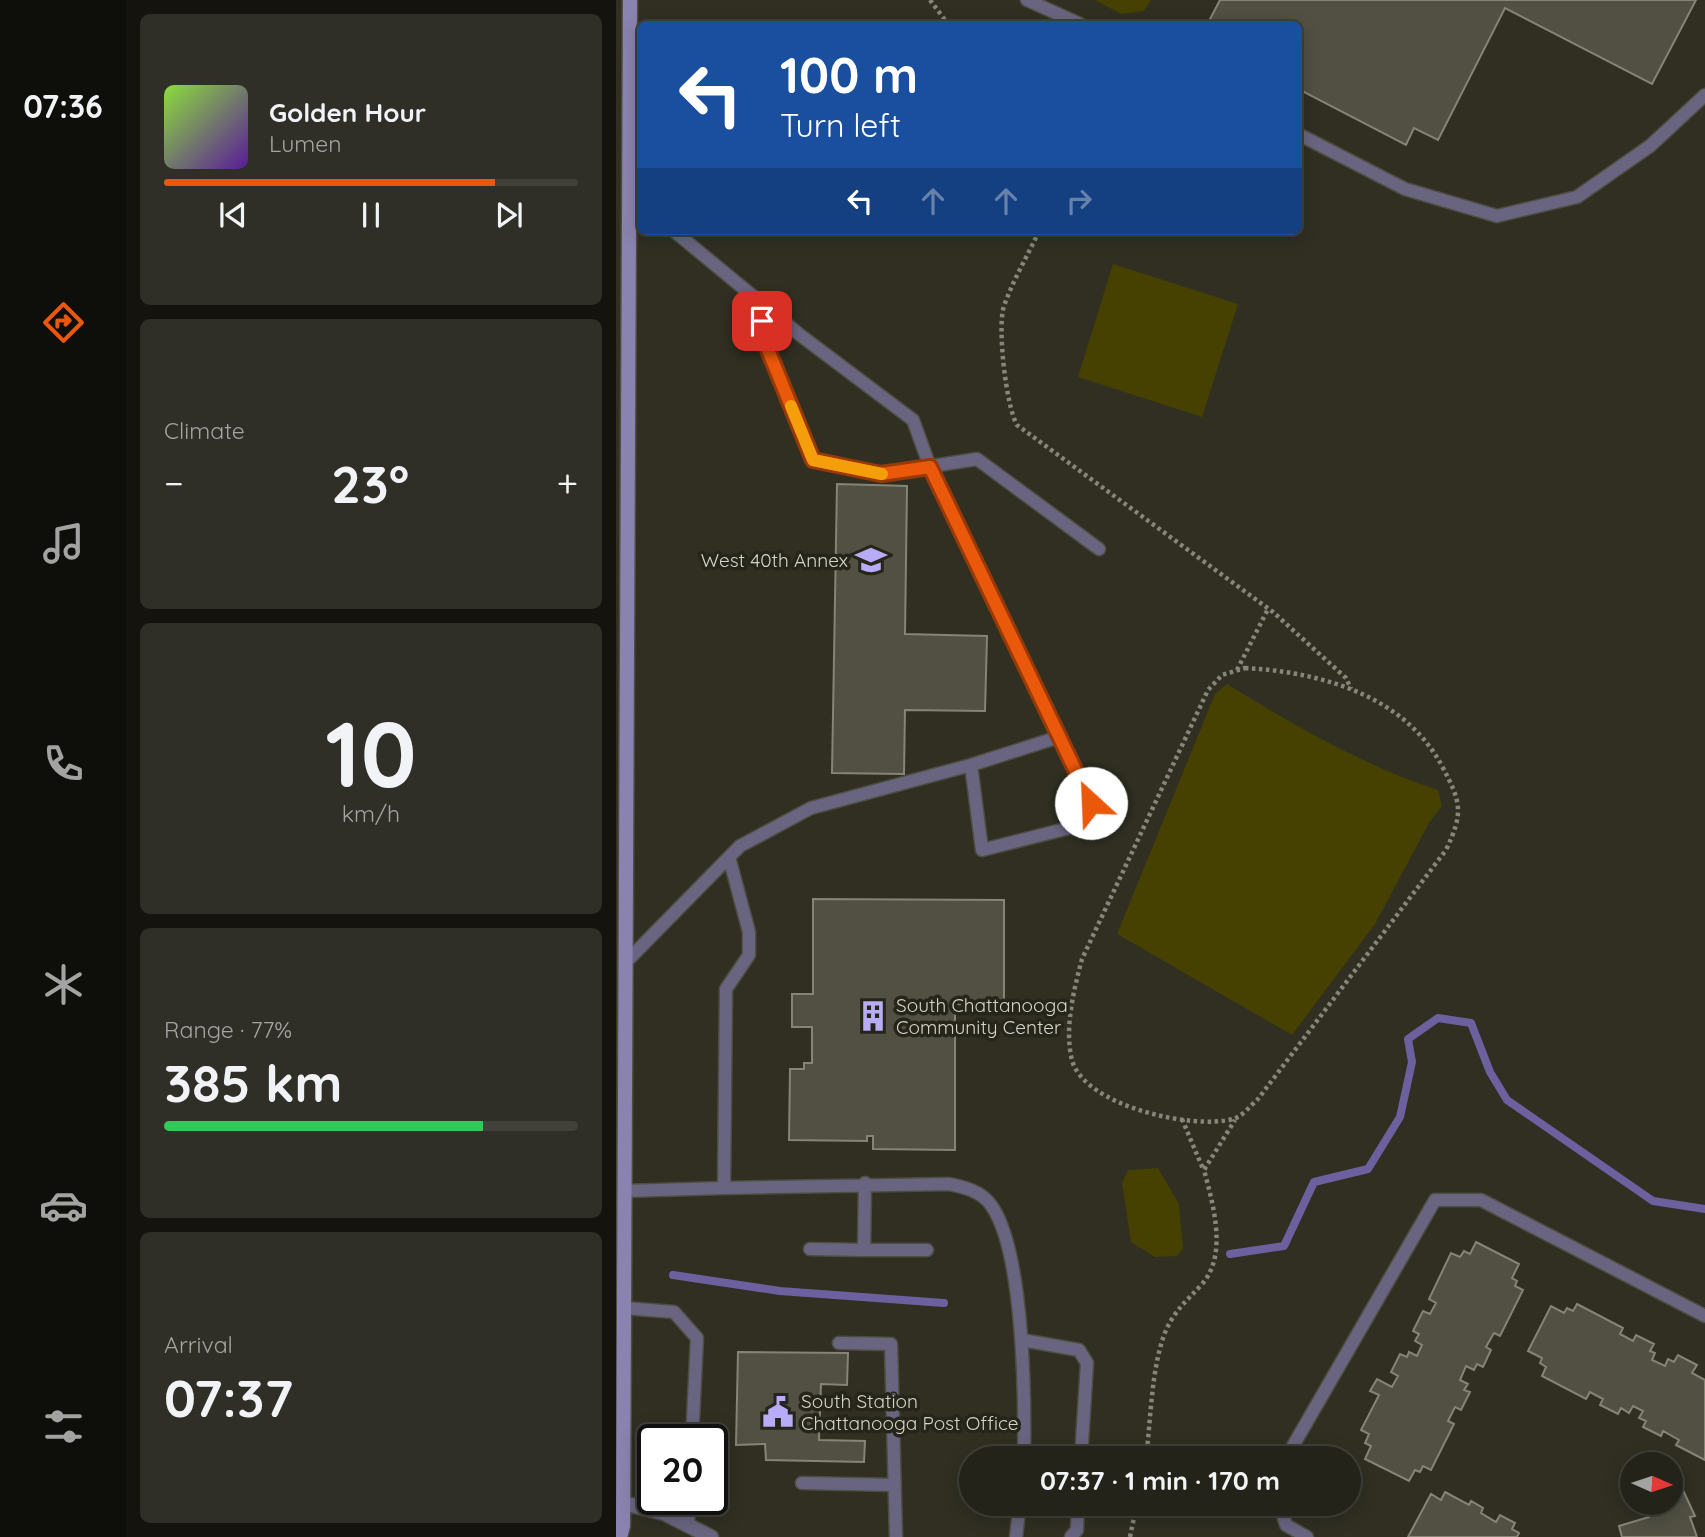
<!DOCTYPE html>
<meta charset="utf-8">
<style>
:root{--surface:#24231a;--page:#302f27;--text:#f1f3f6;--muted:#a3a4a2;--line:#414039;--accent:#ea580c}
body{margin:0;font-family:Quicksand,sans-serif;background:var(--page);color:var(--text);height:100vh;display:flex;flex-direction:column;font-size:26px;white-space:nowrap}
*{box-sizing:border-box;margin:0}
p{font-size:23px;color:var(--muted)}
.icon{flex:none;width:38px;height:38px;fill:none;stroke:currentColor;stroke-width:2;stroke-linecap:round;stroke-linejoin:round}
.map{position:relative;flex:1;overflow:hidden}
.details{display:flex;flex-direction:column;gap:14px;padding:14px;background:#14130e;width:490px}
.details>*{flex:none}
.hud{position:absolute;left:21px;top:21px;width:665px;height:214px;border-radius:10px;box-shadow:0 4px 18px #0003,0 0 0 2px var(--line);background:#1a4fa0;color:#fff;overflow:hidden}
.needle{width:46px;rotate:93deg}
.buttons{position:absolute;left:1004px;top:1452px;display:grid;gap:14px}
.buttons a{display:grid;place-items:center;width:63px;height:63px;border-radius:50%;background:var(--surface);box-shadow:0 4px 18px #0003,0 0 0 2px var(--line);font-size:35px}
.speed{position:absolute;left:21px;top:1424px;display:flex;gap:14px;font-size:35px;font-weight:700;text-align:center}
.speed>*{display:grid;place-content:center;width:91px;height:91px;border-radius:50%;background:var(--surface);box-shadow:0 4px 18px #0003,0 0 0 2px var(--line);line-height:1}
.speed .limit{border:4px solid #111;border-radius:10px;background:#fff;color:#111}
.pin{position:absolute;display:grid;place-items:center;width:60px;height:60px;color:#fff;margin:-30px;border-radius:14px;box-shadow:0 4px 10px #0006}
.me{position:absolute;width:77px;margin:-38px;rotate:335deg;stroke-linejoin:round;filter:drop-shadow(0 0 5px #0008)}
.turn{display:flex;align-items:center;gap:24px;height:147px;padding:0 28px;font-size:32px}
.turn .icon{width:91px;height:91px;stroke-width:2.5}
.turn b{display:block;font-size:49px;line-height:60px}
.lanes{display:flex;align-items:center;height:66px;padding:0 28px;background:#0003;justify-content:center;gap:35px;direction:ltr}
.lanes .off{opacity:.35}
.big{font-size:52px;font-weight:700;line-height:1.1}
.details .card{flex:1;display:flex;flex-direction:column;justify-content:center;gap:10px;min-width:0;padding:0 24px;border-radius:10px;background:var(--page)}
.details .dial{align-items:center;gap:0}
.dial b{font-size:91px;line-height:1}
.song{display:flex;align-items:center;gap:21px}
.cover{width:84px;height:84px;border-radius:10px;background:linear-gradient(135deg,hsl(90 70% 55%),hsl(270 70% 35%))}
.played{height:7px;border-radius:4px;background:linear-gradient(90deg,var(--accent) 80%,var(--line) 80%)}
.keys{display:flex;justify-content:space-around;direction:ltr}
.heat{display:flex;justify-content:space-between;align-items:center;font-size:38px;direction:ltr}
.charge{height:10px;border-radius:5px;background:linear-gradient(90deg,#34c759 77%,var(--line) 0)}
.trip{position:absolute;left:343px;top:1446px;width:402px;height:70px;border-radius:35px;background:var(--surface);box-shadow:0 4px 18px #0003,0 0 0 2px var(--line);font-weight:700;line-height:70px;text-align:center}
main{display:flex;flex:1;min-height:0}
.menu{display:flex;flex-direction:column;width:126px;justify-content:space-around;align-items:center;background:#0e0e0a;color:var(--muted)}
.menu .icon{width:49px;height:49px}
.menu .selected{color:var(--accent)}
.menu b{font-size:32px;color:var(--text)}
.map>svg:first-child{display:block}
.green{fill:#464100}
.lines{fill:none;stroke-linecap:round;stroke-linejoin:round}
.stream{stroke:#6c609f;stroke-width:8}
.building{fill:#515043;stroke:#858475;stroke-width:2}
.lane-casing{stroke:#4e4d41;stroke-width:15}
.street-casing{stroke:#4e4d41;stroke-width:17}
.secondary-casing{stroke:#4e4d41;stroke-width:17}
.path{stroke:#87867c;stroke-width:4.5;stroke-dasharray:3.5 3.5;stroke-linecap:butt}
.lane{stroke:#696581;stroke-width:12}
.street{stroke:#696581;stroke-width:14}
.secondary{stroke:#8a83af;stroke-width:14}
.route-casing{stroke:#983908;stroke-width:18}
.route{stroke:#ea580c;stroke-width:12}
.slow{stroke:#f59e0b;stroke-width:12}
.labels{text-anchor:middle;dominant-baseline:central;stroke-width:7;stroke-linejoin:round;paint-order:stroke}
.poi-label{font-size:19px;fill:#d5d4cc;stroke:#262519;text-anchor:start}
</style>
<main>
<nav class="menu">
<b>07:36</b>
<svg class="icon selected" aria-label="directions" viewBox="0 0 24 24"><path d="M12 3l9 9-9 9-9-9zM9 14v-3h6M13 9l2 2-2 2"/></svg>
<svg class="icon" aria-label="music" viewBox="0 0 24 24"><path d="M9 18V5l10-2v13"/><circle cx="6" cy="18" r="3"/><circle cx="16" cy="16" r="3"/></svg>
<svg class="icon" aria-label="phone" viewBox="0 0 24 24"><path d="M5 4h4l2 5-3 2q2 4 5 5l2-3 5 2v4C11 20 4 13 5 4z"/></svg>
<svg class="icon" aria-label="climate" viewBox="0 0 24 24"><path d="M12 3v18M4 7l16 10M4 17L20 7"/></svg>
<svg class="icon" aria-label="car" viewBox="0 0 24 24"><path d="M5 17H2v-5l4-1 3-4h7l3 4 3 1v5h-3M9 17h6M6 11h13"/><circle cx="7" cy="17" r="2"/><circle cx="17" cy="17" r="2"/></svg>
<svg class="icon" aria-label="filters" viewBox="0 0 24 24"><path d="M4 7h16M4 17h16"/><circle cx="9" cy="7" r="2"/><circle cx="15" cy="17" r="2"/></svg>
</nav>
<section class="details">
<div class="card">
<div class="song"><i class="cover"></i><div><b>Golden Hour</b><p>Lumen</p></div></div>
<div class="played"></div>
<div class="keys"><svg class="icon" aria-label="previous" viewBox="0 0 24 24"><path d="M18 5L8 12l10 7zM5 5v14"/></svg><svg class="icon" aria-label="pause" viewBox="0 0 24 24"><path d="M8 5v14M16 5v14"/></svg><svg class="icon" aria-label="next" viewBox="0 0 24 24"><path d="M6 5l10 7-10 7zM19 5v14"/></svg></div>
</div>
<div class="card"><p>Climate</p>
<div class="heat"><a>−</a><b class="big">23°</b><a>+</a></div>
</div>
<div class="card dial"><b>10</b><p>km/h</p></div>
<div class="card"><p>Range · 77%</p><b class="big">385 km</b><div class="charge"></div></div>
<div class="card"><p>Arrival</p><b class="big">07:37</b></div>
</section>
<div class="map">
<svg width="1089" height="1537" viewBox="0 0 1089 1537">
<rect width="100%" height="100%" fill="#302f22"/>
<path class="green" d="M479 0H535L528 11 505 14Z
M497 264 622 304 586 417 462 377Z
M611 684C679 726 746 765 822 790L826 806 813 823 759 924 676 1035 501 934 599 694Z
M542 1168 563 1204 567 1249 561 1256 539 1257 515 1242 506 1183 512 1170Z"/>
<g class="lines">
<path class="stream" d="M614 1254 668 1246 698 1182 752 1169 784 1117 796 1062 792 1039 822 1018 855 1023 874 1072 891 1100 1037 1201 1089 1209
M57 1275 164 1291 328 1303"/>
</g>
<path class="building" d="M604 0H1080L1036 84 889 8 822 140 798 128 790 145 682 89V24H604L594 19Z
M221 484 291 486 289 634 371 636 369 711 289 710 288 774 216 773Z
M197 899 388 900V1004H339V1150L257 1149V1136H251V1141L173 1140 174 1069H188V1063H196V1027H176V994H197Z
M860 1242 903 1264 896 1278 901 1281 899 1286 907 1290 884 1336 878 1333 870 1347 875 1350 867 1367 861 1364 858 1370 850 1366 844 1380 852 1384 848 1390 854 1392 845 1410 839 1407 832 1421 838 1424 815 1470 807 1466 804 1472 799 1470 793 1481 749 1459 755 1446 749 1443 753 1434 745 1430 763 1395 754 1391 761 1379 776 1387 782 1376 775 1372 784 1354 791 1357 793 1352 801 1356 806 1345 799 1341 803 1334 797 1331 807 1311 814 1314 820 1303 813 1299 835 1253 844 1257 848 1251 854 1254Z
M961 1304 1007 1328 1004 1334 1017 1341 1020 1335 1038 1344 1034 1351 1039 1353 1036 1360 1049 1366 1052 1359 1058 1362 1062 1355 1081 1365 1076 1373 1089 1380V1460L1060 1445 1063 1440 1047 1431 1045 1436 1027 1427 1030 1421 1023 1418 1027 1411 1017 1406 1013 1413 1005 1408 1002 1414 984 1405 987 1399 974 1392 970 1399 926 1376 930 1367 924 1363 926 1358 912 1351 935 1306 948 1313 951 1308 957 1311Z
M122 1352 232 1353 231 1385 205 1384 203 1440 249 1441 248 1462 150 1460 149 1444 120 1445Z
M1066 1488 1079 1516 1074 1517 1081 1537H1006L1003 1526 1033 1517 1028 1503H1055V1492Z
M829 1492 853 1505 855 1501 867 1508 865 1513 880 1522 884 1515 899 1523 896 1529 903 1533 901 1537H792L815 1494 825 1500Z"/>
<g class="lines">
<defs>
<path id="lane" d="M411 0 464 24
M682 134 789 189 881 216 961 197 1034 146 1089 95
M145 303 148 340 197 460 265 474 361 459 483 549
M355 765 443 737
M9 963 124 846 195 808 355 765 366 850 465 825 475 803 314 467 297 420 184 335 58 231
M108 1188 333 1184C348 1187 365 1191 375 1205 408 1251 409 1399 408 1458
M8 1191 108 1188 110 989 133 955V932L113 857
M194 1249 248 1250 249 1183
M248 1250H311
M8 1308 58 1312 81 1338 76 1440
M406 1340 463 1350 471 1363 465 1458
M223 1343 275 1344 280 1537
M670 1458 819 1200H865L1089 1316
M186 1483 278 1485
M663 1503 670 1525 691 1537
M72 1525 73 1500
M400 1537 404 1503
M455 1537 461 1530 462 1503"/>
<path id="street" d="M7 1503 48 1513 95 1537"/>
<path id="secondary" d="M4 1537 7 1526 14 0"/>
</defs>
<use href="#lane" class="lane-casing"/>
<use href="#street" class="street-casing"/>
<use href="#secondary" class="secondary-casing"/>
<path class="path" d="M314 0 332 24
M423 231C412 255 397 280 388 306 381 326 390 406 401 425L657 612 730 678 735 689
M629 668C704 672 788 695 826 766 845 802 848 812 830 850L642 1099C635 1105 626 1117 617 1119 577 1130 468 1106 456 1060 448 1029 458 989 466 959L592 690 606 675Z
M621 670 652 609
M566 1119 587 1169
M530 1458C535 1418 535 1373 548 1335 558 1310 570 1302 586 1284 612 1255 597 1204 588 1170L619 1120
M514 1537 521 1503"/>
<use href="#lane" class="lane"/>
<use href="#street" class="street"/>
<use href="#secondary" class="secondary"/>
</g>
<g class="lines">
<defs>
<path id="route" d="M146 321 148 340 197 460 265 474 314 467 475 803"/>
</defs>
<use href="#route" class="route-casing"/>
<use href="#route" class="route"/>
<path class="slow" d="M175 406 197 460 266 474"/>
</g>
<defs>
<symbol id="school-bare" viewBox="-9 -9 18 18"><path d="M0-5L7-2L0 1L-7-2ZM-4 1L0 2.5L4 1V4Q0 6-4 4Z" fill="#b8abf7" stroke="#262519" stroke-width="2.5" paint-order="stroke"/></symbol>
<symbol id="building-bare" viewBox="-9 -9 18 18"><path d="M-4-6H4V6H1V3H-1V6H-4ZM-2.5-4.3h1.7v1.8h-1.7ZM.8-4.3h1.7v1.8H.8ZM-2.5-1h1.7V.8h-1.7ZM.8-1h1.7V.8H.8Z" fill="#b8abf7" stroke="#262519" stroke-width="2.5" paint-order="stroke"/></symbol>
<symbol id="civic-bare" viewBox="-9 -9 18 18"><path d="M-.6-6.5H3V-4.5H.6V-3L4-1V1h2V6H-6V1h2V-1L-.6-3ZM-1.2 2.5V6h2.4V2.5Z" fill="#b8abf7" stroke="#262519" stroke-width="2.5" paint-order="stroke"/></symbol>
</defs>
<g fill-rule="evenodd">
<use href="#school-bare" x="233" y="538" width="44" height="44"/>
<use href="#building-bare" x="235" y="994" width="44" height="44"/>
<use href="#civic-bare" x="140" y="1390" width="44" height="44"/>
</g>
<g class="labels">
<g class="poi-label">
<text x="232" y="560" text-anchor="end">West 40th Annex</text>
<text x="280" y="1005">South Chattanooga<tspan x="280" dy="22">Community Center</tspan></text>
<text x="185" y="1401">South Station<tspan x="185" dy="22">Chattanooga Post Office</tspan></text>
</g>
</g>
</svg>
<div class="buttons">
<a><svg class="needle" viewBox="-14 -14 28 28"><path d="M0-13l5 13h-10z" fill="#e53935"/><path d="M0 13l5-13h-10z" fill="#a3a4a2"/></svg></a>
</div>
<div class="speed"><div class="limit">20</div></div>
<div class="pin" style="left:146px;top:321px;background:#d93025"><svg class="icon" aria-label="arrive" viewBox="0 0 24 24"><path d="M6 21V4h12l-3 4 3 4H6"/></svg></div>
<svg class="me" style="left:475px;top:803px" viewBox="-20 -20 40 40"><circle r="19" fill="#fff"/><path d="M0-13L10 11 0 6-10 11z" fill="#ea580c"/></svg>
<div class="trip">07:37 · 1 min · 170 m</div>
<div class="hud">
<div class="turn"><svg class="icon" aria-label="left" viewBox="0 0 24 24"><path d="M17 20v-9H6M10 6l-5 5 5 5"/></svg><div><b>100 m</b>Turn left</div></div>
<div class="lanes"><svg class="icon" aria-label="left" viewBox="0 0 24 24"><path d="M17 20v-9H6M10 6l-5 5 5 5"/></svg><svg class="icon off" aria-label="ahead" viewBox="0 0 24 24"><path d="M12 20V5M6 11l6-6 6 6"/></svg><svg class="icon off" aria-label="ahead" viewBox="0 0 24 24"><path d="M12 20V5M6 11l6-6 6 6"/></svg><svg class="icon off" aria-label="right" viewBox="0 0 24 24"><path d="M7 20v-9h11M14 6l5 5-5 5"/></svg></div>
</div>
</div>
</main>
